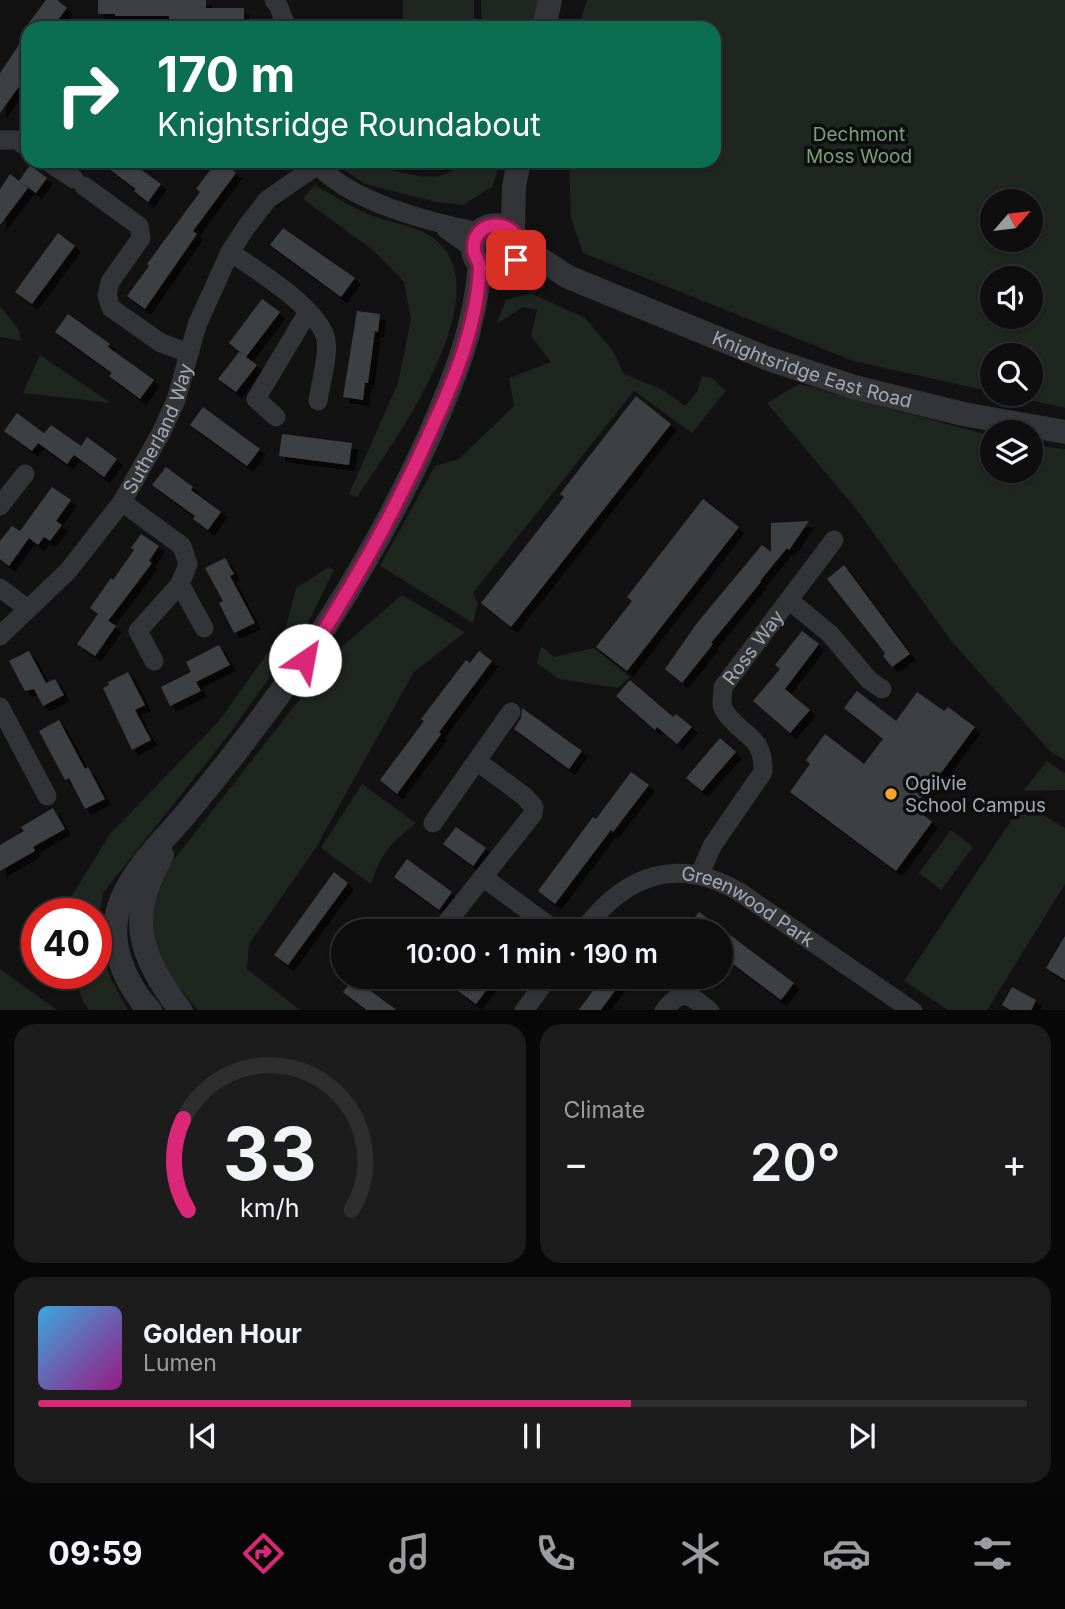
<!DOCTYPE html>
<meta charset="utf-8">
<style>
:root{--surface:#0e0e0e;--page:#1c1c1c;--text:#f1f3f6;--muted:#9b9c9e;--line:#2e2e2e;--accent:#db2777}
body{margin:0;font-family:Inter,sans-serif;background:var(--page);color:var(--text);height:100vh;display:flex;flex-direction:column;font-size:26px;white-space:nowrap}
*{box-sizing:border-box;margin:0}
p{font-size:23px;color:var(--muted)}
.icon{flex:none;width:38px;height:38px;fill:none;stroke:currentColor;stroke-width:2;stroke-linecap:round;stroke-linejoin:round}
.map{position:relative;height:1010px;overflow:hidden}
.side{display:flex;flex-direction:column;gap:14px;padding:14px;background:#080808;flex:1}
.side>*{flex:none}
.banner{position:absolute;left:21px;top:21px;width:700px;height:147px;border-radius:21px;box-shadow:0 2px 5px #0004,0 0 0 2px var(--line);background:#0b6e4f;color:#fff;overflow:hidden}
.needle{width:46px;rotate:62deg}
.tools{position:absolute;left:980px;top:189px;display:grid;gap:14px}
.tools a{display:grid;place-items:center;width:63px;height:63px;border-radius:50%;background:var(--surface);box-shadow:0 2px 5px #0004,0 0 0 2px var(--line);font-size:35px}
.speed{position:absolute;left:21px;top:898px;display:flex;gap:14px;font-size:35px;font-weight:700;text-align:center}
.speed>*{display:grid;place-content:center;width:91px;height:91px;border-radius:50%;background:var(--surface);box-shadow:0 2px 5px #0004,0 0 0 2px var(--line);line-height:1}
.speed .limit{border:10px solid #d22;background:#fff;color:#111}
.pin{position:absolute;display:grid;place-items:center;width:60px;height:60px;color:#fff;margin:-30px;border-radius:14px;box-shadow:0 4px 10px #0006}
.me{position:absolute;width:77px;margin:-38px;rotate:33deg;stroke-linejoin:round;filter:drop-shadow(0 0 5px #0008)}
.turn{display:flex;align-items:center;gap:24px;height:147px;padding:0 21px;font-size:32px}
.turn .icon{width:91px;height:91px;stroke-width:2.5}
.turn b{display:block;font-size:49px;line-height:60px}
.big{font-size:52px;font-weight:600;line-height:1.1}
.side .card{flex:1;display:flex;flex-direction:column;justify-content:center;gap:10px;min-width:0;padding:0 24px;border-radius:21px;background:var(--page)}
.side .dial{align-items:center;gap:0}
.dial svg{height:182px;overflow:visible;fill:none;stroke:var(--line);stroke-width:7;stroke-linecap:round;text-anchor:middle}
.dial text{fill:var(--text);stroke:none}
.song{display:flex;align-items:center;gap:21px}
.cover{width:84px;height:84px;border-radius:10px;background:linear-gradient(135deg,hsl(200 70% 55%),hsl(310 70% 35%))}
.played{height:7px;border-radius:4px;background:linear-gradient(90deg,var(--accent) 60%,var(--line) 60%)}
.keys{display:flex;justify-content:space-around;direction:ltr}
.heat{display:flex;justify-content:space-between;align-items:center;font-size:38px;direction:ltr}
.side .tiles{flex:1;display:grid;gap:14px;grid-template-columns:1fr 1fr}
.card:last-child{grid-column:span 2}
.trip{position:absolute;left:331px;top:919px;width:402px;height:70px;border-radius:35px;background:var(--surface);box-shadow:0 2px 5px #0004,0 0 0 2px var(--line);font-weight:600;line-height:70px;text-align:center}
.dock{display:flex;height:112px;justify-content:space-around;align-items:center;background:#060606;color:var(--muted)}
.dock .icon{width:49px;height:49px}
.dock .on{color:var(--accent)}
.dock b{font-size:32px;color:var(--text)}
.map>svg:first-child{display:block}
.green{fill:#1e261f;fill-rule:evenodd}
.building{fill:#3e3f43;filter:url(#shadow)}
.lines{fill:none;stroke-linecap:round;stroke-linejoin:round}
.minor{stroke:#333438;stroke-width:19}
.tertiary{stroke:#333438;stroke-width:24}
.route-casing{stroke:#8e194d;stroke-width:18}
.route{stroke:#db2777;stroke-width:12}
.poi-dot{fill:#f4a629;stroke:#0d0d0e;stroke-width:2.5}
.labels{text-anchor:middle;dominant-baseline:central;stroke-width:7;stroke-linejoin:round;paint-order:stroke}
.park-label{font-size:19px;fill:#79a07a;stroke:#0d0d0e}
.street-label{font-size:19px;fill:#a3a9b4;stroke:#0d0d0e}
.poi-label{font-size:19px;fill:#a3a9b4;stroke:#0d0d0e;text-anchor:start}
</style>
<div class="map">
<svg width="1065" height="1011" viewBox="0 0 1065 1011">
<defs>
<filter id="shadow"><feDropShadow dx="6" dy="6" stdDeviation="0" flood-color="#0009"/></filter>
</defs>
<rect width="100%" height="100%" fill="#121213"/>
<path class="green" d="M403 0H474V28H403Z
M481 0H540L535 28H482Z
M587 0H1065V408L1002 394H1031V355H992V392L853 361 583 253 571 218 569 161H714V28H578ZM992 201H1031V240H992ZM992 278H1031V317H992Z
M347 161C382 161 438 196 462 161H501L492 187 463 205 436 202 365 184 339 166Z
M314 185C335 196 355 210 376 217 398 225 423 226 440 244 497 301 392 445 357 497L349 494 398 383 411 319 404 282 374 251 303 199Z
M530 293 585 318 613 351 624 374 663 390 685 406 697 392 702 376 712 378 726 391 692 433 634 391 473 593 478 603 473 623 380 566 435 466 459 459 514 406 509 378 551 362 531 336 537 310 523 307 496 324 506 300Z
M0 306 19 330 21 341 0 337Z
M40 355 111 403 23 393Z
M799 384 992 436V471H1031V445L1065 449V760L1050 751 952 642 857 510 767 403Z
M329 567 334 570 308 623 230 733 103 893 96 934V914L66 913 68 902 110 834 219 721 286 627 296 588Z
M402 595 465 632 414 672 315 849 249 944 247 969 300 1010H198C172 979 145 945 152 901 154 890 164 876 169 866L339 649Z
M541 646 554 657 594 648 630 677 618 688 559 679 537 663Z
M1047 761 1065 773V790L1023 791Z
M362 784 416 823C391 843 381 853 371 884L321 848Z
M1023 803 1065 828V884L987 1010H948L904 981Z
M951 830 973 847 941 890 919 873Z
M96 938 111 979 128 1010H89L83 1002 73 973H96Z
M0 969 57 1010H0Z"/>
<path class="building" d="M46 0H57L67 8 52 28H25Z
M98 0H206V8H244V28H206V20H169V16H115V14H98Z
M28 31V74L0 113V73Z
M98 161H129L161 184 148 202 134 191 136 189Z
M217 161H221L236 173 193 231 197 234 145 309 127 296 149 266 147 264 200 192 196 189Z
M30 165 47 178 36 193 19 181Z
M10 174 28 188 0 225V189Z
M283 228 355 278 341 297 270 245Z
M58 233 75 246 32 304 15 292Z
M262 299 280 312 246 357 229 343Z
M357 311 380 314 378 332 375 331 368 383H365L363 400 343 397Z
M68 314 110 344 108 347 154 380 140 399 109 376 112 373 55 332Z
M239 352 257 365 236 392 218 379Z
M636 396 671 424 511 627 481 603 564 497 560 494Z
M203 407 260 449 247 466 190 425Z
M17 413 45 434 42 436 51 425 81 446 87 437 117 459 104 477 74 455 67 464 38 443 32 451 4 431Z
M282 434 352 443 349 465 279 456Z
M166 467 193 487 191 490 221 512 208 530 193 519 195 516 152 485Z
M52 487 71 500 56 521 62 525 50 541 44 537 38 545 29 538 9 566 0 559V541L12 526 20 531Z
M703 499 739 527 627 671 596 647 632 601 627 597Z
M809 521 789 550 787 548 760 581 761 582 711 643 713 644 682 683 665 669 697 623 762 545 771 552V523Z
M141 534 159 546 149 561 152 563 108 621 90 608 111 578 113 580 134 550 131 548Z
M225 558 234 574 230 576 255 623 234 633 219 603 223 601 205 568Z
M844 565 910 654 892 667 883 656 885 653 827 579Z
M98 614 116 626 95 656 77 644Z
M802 631 819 644 785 689 810 710 790 733 753 701 780 669 775 665Z
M219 645 230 665 196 682 201 691 170 706 161 687 191 672 186 662Z
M29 651 46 683 55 679 64 695 43 706 34 689 25 691 9 661Z
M479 651 492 661 439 732 441 734 397 794 380 780 424 721 421 719 466 660 470 663Z
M128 672 145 705 135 710 151 740 132 750 103 688 109 685 108 682Z
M630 680 673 717 676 714 692 727 677 744 657 727 655 730 616 696Z
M857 691 896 721 917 692 944 711 948 707 975 727 915 808 932 822 896 871 790 792 810 764 806 760 825 734 864 764 883 739 844 708Z
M522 708 582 751 569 769 514 729 521 718Z
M59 720 85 769 88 767 105 799 85 809 69 778 65 780 39 731Z
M720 738 736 752 702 791 686 778Z
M631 772 649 785 613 832 611 830 555 904 538 891 593 817 596 819Z
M53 808 65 829 33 847 35 851 0 871V845L24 831 21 827Z
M456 827 486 848 473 866 443 844Z
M407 859 452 892 439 910 394 877Z
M334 872 348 883 288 965 274 955Z
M699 912 794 983 781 1000 721 955V931H685Z
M1065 936V980L1046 968Z
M469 976H497L476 1004 458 991Z
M604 976H626L600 1011H578Z
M354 978 368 989 398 1011H368L343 992Z
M1012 987 1036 1000 1031 1011H1012L1002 1005Z"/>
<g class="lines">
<g class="minor">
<path d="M274 0 278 5 287 28"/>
<path d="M0 140H17L28 148"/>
<path d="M47 161 74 179"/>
<path d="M315 161C345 201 432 223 480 232"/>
<path d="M84 186 139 226 141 238 110 282 107 295 111 308 161 343 189 353"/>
<path d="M446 229 474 249"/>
<path d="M230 252C256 270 321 309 326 340 329 355 320 385 318 401"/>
<path d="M276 417 256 399 308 312"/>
<path d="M122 502 182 546 188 564 180 584 204 628"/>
<path d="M0 506 25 474"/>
<path d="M0 588 28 609"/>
<path d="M790 601 830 634 869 680 882 689"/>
<path id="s1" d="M0 636 68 571 122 502 161 433 176 400 197 325 230 252 247 226 268 199 318 165"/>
<path d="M154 661 138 631 180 584"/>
<path d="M0 707 47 796"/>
<path d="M433 823 511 712"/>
<path id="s2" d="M700 874 712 846 763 772C764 733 740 737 724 710 720 704 723 695 723 687L834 540"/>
<path d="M484 878 556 931"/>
<path d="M440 931 533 814 534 807 524 796 478 762"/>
<path id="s3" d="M583 931C625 874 678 855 741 893L913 1011"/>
<path d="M524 1011 549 976"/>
<path d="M664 1011C682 987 690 995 710 1011"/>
</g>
<g class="tertiary">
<path d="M544 28 550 0"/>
<circle cx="496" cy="248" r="23"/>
<path d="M513 231 514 186 519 161"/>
<path id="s4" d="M519 245 568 277 766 358 854 387 963 414 1065 432"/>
<path d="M162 855C126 920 139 954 181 1011"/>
<path d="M150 1011C125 984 106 941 120 904 133 869 161 843 185 815 204 792 223 769 241 745 315 650 378 549 428 439 454 379 475 330 480 264"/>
</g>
</g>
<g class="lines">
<defs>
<path id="route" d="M305 660C354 585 397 508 433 426 456 376 477 324 480 268 480 261 474 257 474 249 472 213 532 220 516 260"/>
</defs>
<use href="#route" class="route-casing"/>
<use href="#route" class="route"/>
</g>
<circle class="poi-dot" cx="891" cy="794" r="7"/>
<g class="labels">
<g class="park-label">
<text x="859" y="134">Dechmont<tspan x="859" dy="22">Moss Wood</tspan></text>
</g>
<g class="street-label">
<text stroke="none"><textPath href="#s4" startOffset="320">Knightsridge East Road</textPath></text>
<text stroke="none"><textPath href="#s1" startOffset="264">Sutherland Way</textPath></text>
<text stroke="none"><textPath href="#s2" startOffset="270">Ross Way</textPath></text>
<text stroke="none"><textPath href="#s3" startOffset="194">Greenwood Park</textPath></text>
</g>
<g class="poi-label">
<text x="905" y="783">Ogilvie<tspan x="905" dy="22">School Campus</tspan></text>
</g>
</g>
</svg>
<div class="tools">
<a><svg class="needle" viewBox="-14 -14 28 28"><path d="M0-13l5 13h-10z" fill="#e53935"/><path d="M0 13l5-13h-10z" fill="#9b9c9e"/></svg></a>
<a><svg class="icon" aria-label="sound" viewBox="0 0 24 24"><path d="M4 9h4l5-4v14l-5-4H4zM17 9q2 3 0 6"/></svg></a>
<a><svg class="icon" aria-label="search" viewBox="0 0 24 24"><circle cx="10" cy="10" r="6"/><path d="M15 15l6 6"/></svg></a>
<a><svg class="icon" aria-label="layers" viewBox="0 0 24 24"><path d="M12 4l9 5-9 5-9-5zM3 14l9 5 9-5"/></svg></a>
</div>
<div class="speed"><div class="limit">40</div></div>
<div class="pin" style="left:516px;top:260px;background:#d93025"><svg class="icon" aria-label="arrive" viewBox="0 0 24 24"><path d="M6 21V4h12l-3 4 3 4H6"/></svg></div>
<svg class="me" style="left:305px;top:660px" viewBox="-20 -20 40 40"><circle r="19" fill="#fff"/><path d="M0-13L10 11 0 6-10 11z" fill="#db2777"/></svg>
<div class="trip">10:00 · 1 min · 190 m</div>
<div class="banner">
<div class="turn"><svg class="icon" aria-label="right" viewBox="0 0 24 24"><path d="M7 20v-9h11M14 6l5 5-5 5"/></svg><div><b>170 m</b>Knightsridge Roundabout</div></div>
</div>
</div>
<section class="side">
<div class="tiles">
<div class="card dial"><svg viewBox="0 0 100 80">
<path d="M14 69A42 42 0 1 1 86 69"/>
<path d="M14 69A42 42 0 0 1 12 29" stroke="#db2777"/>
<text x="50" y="56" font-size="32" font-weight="700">33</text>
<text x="50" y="72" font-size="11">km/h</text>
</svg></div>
<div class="card"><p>Climate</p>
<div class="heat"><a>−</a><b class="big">20°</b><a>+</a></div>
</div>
<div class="card">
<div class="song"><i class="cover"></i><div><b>Golden Hour</b><p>Lumen</p></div></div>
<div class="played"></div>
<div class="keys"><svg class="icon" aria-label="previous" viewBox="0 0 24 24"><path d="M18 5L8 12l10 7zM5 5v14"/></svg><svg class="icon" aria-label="pause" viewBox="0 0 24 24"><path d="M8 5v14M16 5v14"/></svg><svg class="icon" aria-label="next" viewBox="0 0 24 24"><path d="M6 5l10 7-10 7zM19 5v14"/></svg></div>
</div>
</div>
</section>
<nav class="dock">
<b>09:59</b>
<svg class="icon on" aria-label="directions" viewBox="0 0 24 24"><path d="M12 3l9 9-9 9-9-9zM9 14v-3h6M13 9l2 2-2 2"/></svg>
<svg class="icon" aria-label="music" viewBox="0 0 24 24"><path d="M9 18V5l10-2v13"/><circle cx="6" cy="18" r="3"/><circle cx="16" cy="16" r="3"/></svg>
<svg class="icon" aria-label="phone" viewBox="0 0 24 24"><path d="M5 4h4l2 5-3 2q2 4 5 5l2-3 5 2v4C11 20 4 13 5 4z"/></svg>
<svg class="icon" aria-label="climate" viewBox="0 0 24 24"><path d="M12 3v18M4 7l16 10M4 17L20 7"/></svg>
<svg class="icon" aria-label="car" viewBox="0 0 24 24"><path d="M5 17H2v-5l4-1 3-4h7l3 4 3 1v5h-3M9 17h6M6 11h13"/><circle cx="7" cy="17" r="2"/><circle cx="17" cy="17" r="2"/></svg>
<svg class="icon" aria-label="filters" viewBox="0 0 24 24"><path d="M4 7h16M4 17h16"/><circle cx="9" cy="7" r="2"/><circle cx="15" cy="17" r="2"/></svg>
</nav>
